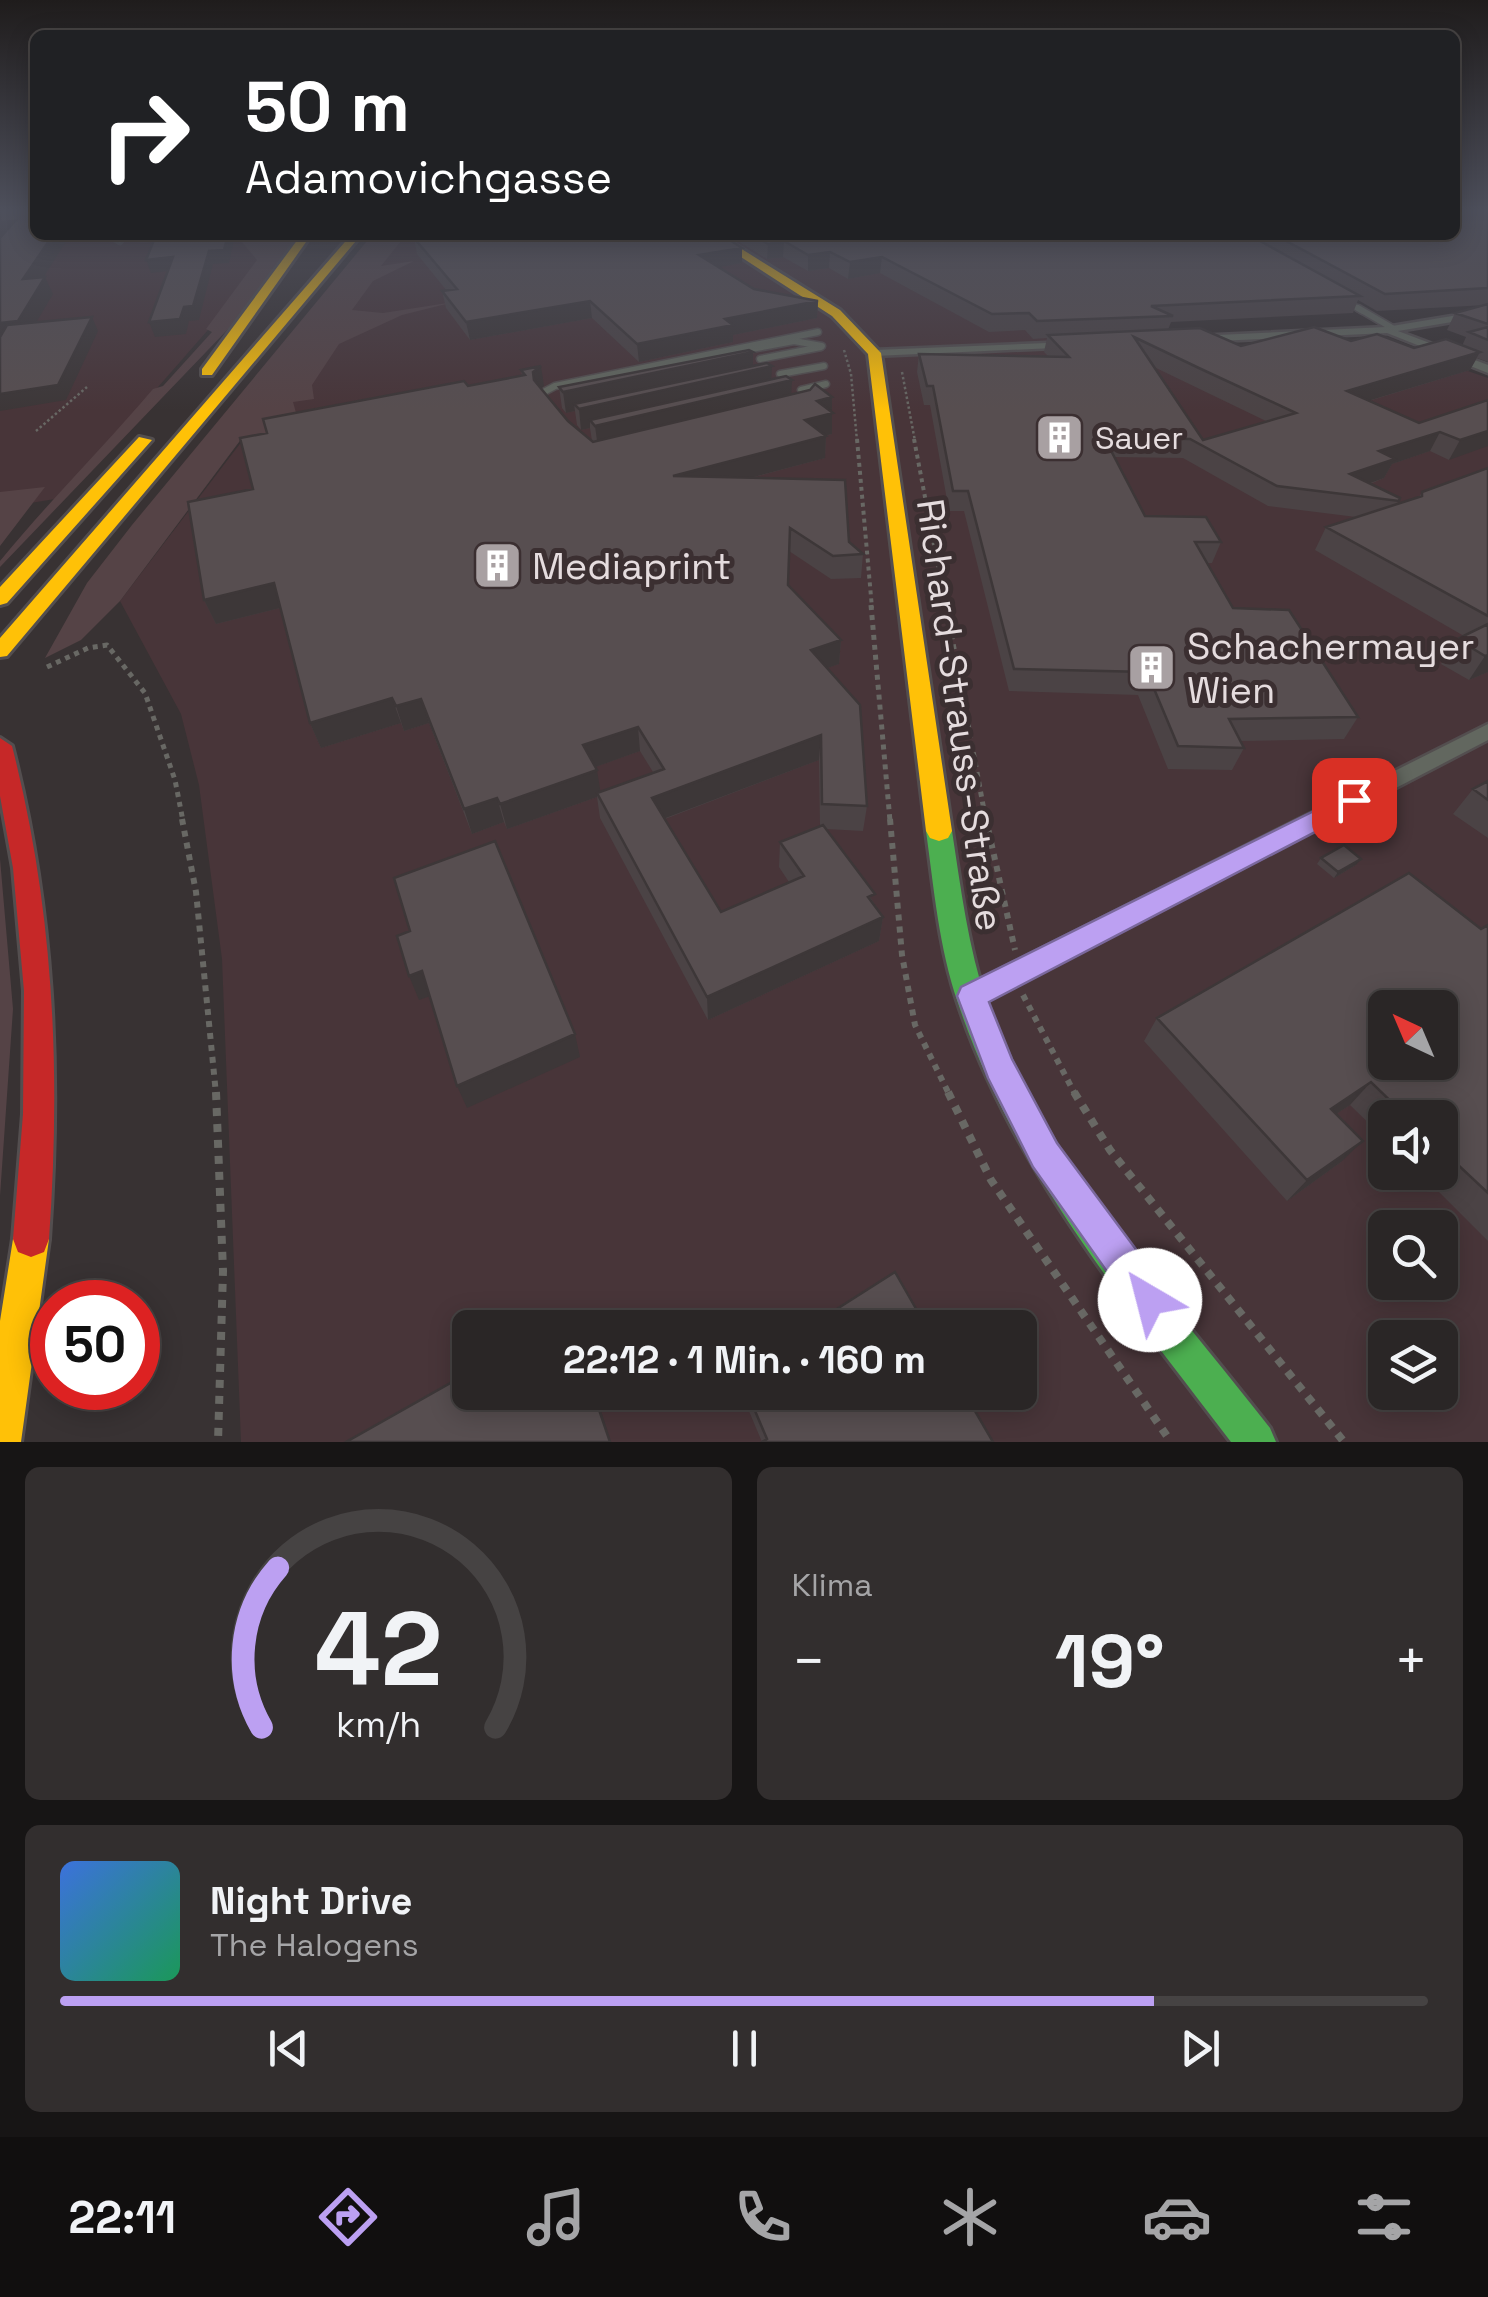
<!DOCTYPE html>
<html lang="de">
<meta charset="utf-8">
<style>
:root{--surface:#2a2626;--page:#322e2e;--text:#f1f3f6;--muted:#a5a5a7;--line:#464343;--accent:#bca0f2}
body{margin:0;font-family:"Space Grotesk",sans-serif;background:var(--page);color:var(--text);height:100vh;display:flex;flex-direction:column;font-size:38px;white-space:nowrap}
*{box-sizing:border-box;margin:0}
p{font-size:32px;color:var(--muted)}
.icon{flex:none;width:55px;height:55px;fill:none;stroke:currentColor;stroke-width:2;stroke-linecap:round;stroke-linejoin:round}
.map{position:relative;height:1442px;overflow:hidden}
.details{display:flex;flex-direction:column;gap:25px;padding:25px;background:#171515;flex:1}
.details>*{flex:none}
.guide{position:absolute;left:30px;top:30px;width:1430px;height:210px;border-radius:15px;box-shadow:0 5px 25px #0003,0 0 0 2px var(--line);background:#202124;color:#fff;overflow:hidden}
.needle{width:65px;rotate:316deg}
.buttons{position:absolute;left:1368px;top:990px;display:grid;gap:20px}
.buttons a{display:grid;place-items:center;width:90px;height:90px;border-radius:15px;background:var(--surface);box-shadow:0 5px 25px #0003,0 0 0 2px var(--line);font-size:50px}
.speed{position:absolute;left:30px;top:1280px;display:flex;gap:20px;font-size:50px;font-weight:700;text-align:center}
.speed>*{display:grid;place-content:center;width:130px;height:130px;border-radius:50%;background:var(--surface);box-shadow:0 5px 25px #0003,0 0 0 2px var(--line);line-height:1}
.speed .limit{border:15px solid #d22;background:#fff;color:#111}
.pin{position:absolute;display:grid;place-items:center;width:85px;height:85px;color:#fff;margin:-42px;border-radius:20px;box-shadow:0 5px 15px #0006}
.me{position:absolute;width:110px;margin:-55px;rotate:323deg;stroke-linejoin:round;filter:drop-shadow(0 0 8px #0008)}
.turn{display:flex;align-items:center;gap:35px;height:210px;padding:0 50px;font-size:45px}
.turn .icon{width:130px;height:130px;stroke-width:2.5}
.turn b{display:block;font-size:70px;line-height:85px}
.big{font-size:75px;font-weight:700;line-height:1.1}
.details .card{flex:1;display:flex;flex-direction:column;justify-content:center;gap:15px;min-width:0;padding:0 35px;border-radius:15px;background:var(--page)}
.details .dial{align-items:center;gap:0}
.dial svg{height:260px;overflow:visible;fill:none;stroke:var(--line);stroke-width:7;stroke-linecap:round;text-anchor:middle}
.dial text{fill:var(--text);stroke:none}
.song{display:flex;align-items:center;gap:30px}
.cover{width:120px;height:120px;border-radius:15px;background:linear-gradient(135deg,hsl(220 70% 55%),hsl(150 70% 35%))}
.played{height:10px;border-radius:5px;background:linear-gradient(90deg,var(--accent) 80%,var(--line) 80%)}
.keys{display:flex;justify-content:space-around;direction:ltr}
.heat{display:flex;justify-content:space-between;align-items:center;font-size:55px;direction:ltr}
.details .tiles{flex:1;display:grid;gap:25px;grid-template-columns:1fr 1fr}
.card:last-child{grid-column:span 2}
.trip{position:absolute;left:452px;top:1310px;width:585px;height:100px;border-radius:15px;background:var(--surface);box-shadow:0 5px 25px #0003,0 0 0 2px var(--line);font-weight:700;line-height:100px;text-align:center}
.dock{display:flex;height:160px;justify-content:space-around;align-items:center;background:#110f0f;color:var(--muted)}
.dock .icon{width:70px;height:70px}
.dock .selected{color:var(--accent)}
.dock b{font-size:45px;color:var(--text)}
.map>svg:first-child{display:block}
.built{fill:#483539;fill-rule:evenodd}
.green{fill:#554346}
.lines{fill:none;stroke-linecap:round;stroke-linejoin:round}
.lane-far1-casing{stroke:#534e4f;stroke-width:8}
.lane-casing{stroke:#534e4f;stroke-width:9}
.street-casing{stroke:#534e4f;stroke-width:5}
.fast-casing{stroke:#534e4f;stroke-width:6}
.slow-casing{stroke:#534e4f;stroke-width:6}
.jam-casing{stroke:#534e4f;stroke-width:6}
.path-far4{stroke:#686864;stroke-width:2.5;stroke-dasharray:2.5 2.5;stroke-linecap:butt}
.path-far3{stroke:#686864;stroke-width:4;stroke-dasharray:4 4;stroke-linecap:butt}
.path-far2{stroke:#686864;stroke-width:5;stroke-dasharray:5 5;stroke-linecap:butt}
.path-far1{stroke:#686864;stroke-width:6;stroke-dasharray:6 6;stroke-linecap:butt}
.path{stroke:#686864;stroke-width:8;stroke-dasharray:8 8;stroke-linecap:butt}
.lane-far1{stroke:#62675f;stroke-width:5}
.lane{stroke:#62675f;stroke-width:6}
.street{fill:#62675f;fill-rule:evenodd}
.fast{fill:#4caf50;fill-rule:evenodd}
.slow{fill:#ffc107;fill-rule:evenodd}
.jam{fill:#c62828;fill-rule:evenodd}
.wall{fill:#4b4345;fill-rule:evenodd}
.shaded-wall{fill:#3d3738}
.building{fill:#574e50;stroke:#3d3738;stroke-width:2.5;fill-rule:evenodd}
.route{fill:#bca0f2;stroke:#7a689d;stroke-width:2.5}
.labels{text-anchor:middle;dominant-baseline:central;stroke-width:10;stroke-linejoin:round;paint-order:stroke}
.far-poi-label{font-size:32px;fill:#e5dcde;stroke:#3b2f31;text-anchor:start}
.poi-label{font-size:38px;fill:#e5dcde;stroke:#3b2f31;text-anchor:start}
.street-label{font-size:38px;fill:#e5dcde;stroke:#3b2f31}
</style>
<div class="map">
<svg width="1488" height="1442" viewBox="0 0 1488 1442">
<rect width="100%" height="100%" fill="#383233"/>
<path class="built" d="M0 208 35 235H278L228 307 61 498 0 508Z
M406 235H938L1106 353 1375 339 1488 378V1442H241L222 959 199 785 181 714 120 601 332 323ZM1385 1008H1440V1062H1385ZM1385 1118H1440V1172H1385ZM1385 1228H1440V1282H1385ZM470 1328H1020V1392H470ZM1385 1338H1440V1392H1385Z"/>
<path class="green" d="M204 235H298L229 328 0 567V561C49 501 103 448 153 389L163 386 212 332 206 329 257 260 242 242 227 238 135 243Z
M372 235H406L381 266 414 261 373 281 352 310 383 313 454 302 402 315 339 344 312 385 314 399 293 402 300 427 242 438 120 601 81 640 45 658 87 583 132 525Z
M45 487 0 546V492Z
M0 859 13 1009 0 1196Z"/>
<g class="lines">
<defs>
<path id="lane-far1" d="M1347 302 1362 311"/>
<path id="lane" d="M1358 308 1394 329
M736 352 794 341 822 346
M760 359 821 347
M780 374 824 366
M801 390 826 384
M546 402 542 393 555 386 818 332"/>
<path id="street" d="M119 235H127L120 243 115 240Z
M1488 310V316L1398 331 1488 365V373L1387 333 1196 342 1190 339 1196 336 1386 327Z
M1072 342 1076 343V347L874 356 868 353 874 350Z
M1488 724V740L981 1004 972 1008 963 1004 959 996 963 988Z"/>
<path id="fast" d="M939 821 948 824 952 831C961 889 968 947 987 1003 1044 1164 1167 1296 1270 1428L1276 1442H1231C1127 1305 1013 1169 958 1003 939 948 934 889 926 831L930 824Z"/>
<path id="slow" d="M301 235H311L212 375H202V369Z
M351 235H361L7 656 0 657V638Z
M707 235H719L840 310 881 353 952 831 948 838 939 841 930 838 926 831 868 354 832 316Z
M139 437 152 440 7 603 0 605V587Z
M31 1221 44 1226 49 1239 21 1442H0V1321L13 1239 18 1226Z"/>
<path id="jam" d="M0 738 12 746C54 910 61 1071 49 1239L44 1252 31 1257 18 1252 13 1239 23 1114 24 991 13 868 0 796Z"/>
</defs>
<use href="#lane-far1" class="lane-far1-casing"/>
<use href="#lane" class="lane-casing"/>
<use href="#street" class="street-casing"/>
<use href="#fast" class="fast-casing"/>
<use href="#slow" class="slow-casing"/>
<use href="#jam" class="jam-casing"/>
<path class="path-far4" d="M844 350 851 374 857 441
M902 372 915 441
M36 431 87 387"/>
<path class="path-far3" d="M857 439 872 608
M914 439 946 608"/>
<path class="path-far2" d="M871 605 890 821
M946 605 986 821
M47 667 88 648 107 645 145 693 175 780 183 821"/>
<path class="path-far1" d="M182 819 196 892 216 1094
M890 819 902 955 915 1025 949 1094
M986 819 1015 950
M1023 995 1075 1094"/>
<path class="path" d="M216 1092 223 1271 218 1442
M948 1092 991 1180 1171 1442
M1074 1092 1110 1150 1344 1442"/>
<use href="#lane-far1" class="lane-far1"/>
<use href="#lane" class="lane"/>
<use href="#street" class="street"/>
<use href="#fast" class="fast"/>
<use href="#slow" class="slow"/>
<use href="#jam" class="jam"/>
</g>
<path class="wall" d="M1488 208V362L1477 358 1470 370 1369 401 1419 423 1488 400 1449 460 1430 451 1392 464 1384 478 1370 484 1400 498 1397 504 1419 497 1422 492 1488 468V672L1469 680 1441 664 1457 639 1464 636 1315 550 1326 527 1356 517 1268 506 1183 458 1114 457 1145 516 1221 542 1212 563H1207L1233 608 1358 717 1344 739 1240 741 1244 748 1232 770 1168 769 1138 695 1009 691 964 511H949L930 405H924L917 372 919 354 1048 356 1044 352 1047 338 1033 339 1025 330 989 332 880 273 848 279 829 268 808 271 783 257 767 259 728 235H1455ZM1358 300 1377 311 1486 305 1455 313 1447 330 1466 337 1462 346 1414 348 1351 341 1241 346 1168 330 1171 322 1353 313ZM1154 367 1266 421 1203 440Z
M435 235H722L742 248V263L719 267 754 289 818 301 817 318 733 335V342L639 362 592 318 470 340 446 308 442 291H447L417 254 414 238H435Z
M753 352V366L791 394 831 411 832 434 826 436 825 458 751 478 849 542 863 554 861 578 831 579 789 551 788 585 841 640 839 664 827 668 867 806 863 831 826 829 883 917 879 941 708 1020 600 818 597 797 507 829 504 822 472 834 429 723 404 731 401 723 321 748 310 723 280 608 216 624 204 600 253 489 468 386 522 375 521 370 544 386 541 389 568 421 592 441 590 428 581 430 577 425 575 411 566 413 562 408 559 387ZM640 751 653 772 600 792 595 767ZM819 760 820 826 780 842 779 867 789 882 721 912 665 819Z
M1488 781V838L1453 814 1473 789Z
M1321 858 1356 865 1334 878 1317 864Z
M1488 925V1241L1419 1172H1440V1118H1385V1139L1350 1105 1336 1114 1341 1162 1287 1201 1144 1041 1157 1018 1481 929Z
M741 1392H964L762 1442Z"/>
<path class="shaded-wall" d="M15 221 0 238V222Z
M53 235H70L32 296 23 279Z
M228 235H235L229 263 213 264 199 320 189 321 186 334 155 337 149 322 184 307 209 251Z
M784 241 783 257 767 259 768 244Z
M742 248V263L699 271V255Z
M830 252 829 268 808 271V255Z
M173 257 178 270 151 273 146 260Z
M882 257 880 273 848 279 850 262Z
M45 277 53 294 27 338 0 341V323Z
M590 301 592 318 470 340 466 322Z
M818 301 817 318 733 335V342L639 362 637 344 725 319Z
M92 317 98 331 66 400 0 411V394Z
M753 352V370L772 366 771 385 792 380 791 401 598 448 595 426 590 420V428L581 430 579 409 574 404 575 411 566 413 563 392Z
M1480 352 1470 370 1338 410 1347 391Z
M541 366 544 386 536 393 533 372Z
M832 397V434L804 441 805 420 817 401Z
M1488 431V446L1449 460 1460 440Z
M1440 432 1430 451 1392 464 1384 478 1340 494 1350 474 1379 451Z
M826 436 825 458 675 498 673 476Z
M274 583 284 607 216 624 204 600Z
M841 640 839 664 810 674 811 650Z
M1488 655V672L1469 680 1485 656Z
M392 698 401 723 321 748 310 723Z
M421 699 429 723 404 731 396 706Z
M638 727 640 751 587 770 583 745Z
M821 735 819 760 655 822 652 798Z
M597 770 601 795 597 793V797L507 829 500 804Z
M497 798 504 822 472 834 464 809Z
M1361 859 1356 865 1334 878 1338 872Z
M883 917 879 941 708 1020 707 997Z
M422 971 433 995 419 1000 409 976Z
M575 1034 580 1057 467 1108 457 1086Z
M1371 1082 1350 1105 1310 1131 1331 1109Z
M1363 1141 1341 1162 1287 1201 1307 1180Z
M593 1392H595L611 1442H610Z"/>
<path class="building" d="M0 208H35V235H53L23 279 45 277 18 321 0 323V238L15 221 0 222Z
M1455 208H1488V288L1385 294 1275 235H1455Z
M156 235H228L224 250 209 251 193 306 184 307 180 319 149 322 173 257 146 260Z
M437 235H722L742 248 699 255 754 289 818 301 725 319 733 325 637 344 590 301 466 322 442 291 457 289 414 238H440Z
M753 235H1249L1360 296 1151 306 1173 316 1037 321 1029 313 992 314 882 257 850 262 830 252 808 255 784 241 768 244Z
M1488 304V324L1455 313Z
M92 317 58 385 0 394V337L7 325Z
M1314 327 1351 341 1377 334 1414 348 1446 339 1480 352 1347 391 1419 423 1488 400V431L1460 440 1440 432 1379 451 1395 459 1350 474 1400 498 1399 501 1277 486 1190 439 1104 437 1145 516 1206 517 1221 542H1195L1233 608 1289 610 1358 717 1229 719 1244 748 1178 746 1147 672 1014 669 968 491H953L933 386H927L919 354 1069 357 1048 335 1200 328 1241 346ZM1134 337 1201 369 1296 413 1203 440Z
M1488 327V340L1469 332Z
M749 350 753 352 563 392 559 387Z
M767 363 772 366 579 409 574 404Z
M541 366 533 372 534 380 568 421 593 442 810 390 815 384 832 397 817 401 833 413 805 420 826 436 673 476 845 480 849 542 863 554 833 556 790 528 788 585 841 640 811 650 860 705 867 806 822 804 821 735 652 798 721 912 804 876 780 842 823 825 875 894 868 897 883 917 707 997 597 793 664 769 638 727 583 745 597 770 500 804 497 798 464 809 421 699 396 706 392 698 310 723 274 583 204 600 188 502 253 489 240 438 267 433 263 419 464 381 468 386 525 375 521 370Z
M786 376 792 380 595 426 590 420Z
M1488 468V616L1326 527 1422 496V492Z
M1488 624V655L1485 656 1457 639Z
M1488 781V800L1473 789Z
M495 841 575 1034 457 1086 422 971 409 976 397 936 410 931 394 878Z
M1344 845 1361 859 1338 872 1321 858Z
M1409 873 1481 929 1488 925V1193L1440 1148V1118H1408L1371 1082 1331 1109 1363 1141 1307 1180 1157 1018ZM1385 1008H1440V1062H1385Z
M895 1272 927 1328H807Z
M568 1318 571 1328H550Z
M470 1372V1392H593L610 1442H346Z
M747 1392H964L993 1442H762L767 1439Z"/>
<linearGradient id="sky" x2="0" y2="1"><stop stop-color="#1f1c1c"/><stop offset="0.51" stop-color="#4d4f5b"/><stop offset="1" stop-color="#4d4f5b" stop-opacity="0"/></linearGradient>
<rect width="1488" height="410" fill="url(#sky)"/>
<path class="route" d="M1354 791 1367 800 1363 807 989 1002 1012 1059 1057 1143 1164 1287 1169 1300 1164 1314 1150 1319 1137 1314 1033 1167 988 1078 957 996 961 987Z"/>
<defs>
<symbol id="building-square" viewBox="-11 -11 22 22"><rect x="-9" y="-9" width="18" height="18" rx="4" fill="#a8a0a2" stroke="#3b2f31"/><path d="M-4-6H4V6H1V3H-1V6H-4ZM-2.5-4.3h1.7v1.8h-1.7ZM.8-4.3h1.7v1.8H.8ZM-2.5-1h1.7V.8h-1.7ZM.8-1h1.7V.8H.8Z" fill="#fff"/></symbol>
</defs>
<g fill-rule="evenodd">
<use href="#building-square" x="1032" y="410" width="55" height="55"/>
<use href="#building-square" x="470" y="538" width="55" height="55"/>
<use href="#building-square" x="1124" y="640" width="55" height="55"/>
</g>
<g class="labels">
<g class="far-poi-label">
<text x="1095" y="438">Sauer</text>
</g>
<g class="poi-label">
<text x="532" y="566">Mediaprint</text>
<text x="1187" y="646">Schachermayer<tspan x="1187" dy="44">Wien</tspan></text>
</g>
<g class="street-label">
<text transform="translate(960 715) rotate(82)">Richard-Strauss-Straße</text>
</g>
</g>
</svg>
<div class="buttons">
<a><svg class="needle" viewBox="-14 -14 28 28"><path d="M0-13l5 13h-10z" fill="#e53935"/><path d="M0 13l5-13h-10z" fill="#a5a5a7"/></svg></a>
<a><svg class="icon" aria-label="sound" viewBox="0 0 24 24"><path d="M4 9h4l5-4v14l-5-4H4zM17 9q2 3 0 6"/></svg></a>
<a><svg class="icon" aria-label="search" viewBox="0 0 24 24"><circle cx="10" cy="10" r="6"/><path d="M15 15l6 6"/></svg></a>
<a><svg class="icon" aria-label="layers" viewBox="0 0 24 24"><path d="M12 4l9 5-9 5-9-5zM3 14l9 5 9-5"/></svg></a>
</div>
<div class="speed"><div class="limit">50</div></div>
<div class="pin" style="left:1354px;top:800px;background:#d93025"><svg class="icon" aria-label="arrive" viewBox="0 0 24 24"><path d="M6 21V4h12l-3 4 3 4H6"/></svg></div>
<svg class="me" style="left:1150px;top:1300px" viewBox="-20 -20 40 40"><circle r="19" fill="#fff"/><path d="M0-13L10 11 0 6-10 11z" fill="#bca0f2"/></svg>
<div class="trip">22:12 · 1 Min. · 160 m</div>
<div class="guide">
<div class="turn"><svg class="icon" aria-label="right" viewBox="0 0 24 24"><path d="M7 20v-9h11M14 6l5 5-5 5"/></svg><div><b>50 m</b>Adamovichgasse</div></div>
</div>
</div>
<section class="details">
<div class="tiles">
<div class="card dial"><svg viewBox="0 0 100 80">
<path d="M14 69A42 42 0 1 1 86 69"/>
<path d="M14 69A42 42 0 0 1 19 20" stroke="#bca0f2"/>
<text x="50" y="56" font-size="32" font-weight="700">42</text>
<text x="50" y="72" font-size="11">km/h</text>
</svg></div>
<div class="card"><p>Klima</p>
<div class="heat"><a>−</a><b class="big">19°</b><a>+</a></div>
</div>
<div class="card">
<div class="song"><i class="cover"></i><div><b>Night Drive</b><p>The Halogens</p></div></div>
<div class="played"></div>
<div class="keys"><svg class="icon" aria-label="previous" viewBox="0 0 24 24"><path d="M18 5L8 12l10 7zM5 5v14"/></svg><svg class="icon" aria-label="pause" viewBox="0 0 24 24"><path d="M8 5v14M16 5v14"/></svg><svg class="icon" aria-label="next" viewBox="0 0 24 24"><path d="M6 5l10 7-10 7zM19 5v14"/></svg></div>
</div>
</div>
</section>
<nav class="dock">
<b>22:11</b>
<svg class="icon selected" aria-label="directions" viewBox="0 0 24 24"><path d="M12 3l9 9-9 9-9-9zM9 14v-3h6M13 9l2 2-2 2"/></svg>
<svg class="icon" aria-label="music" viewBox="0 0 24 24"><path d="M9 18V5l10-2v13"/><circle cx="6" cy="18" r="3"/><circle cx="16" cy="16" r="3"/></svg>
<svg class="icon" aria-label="phone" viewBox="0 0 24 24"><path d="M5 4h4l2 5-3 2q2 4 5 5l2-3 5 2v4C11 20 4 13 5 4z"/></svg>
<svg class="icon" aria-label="climate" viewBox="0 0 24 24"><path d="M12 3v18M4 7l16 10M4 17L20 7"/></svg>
<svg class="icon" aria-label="car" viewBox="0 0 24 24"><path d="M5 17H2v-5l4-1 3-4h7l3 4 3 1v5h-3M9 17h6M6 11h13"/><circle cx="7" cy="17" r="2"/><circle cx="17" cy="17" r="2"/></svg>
<svg class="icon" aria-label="filters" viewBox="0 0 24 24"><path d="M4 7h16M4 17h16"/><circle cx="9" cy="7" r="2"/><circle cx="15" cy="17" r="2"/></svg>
</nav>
